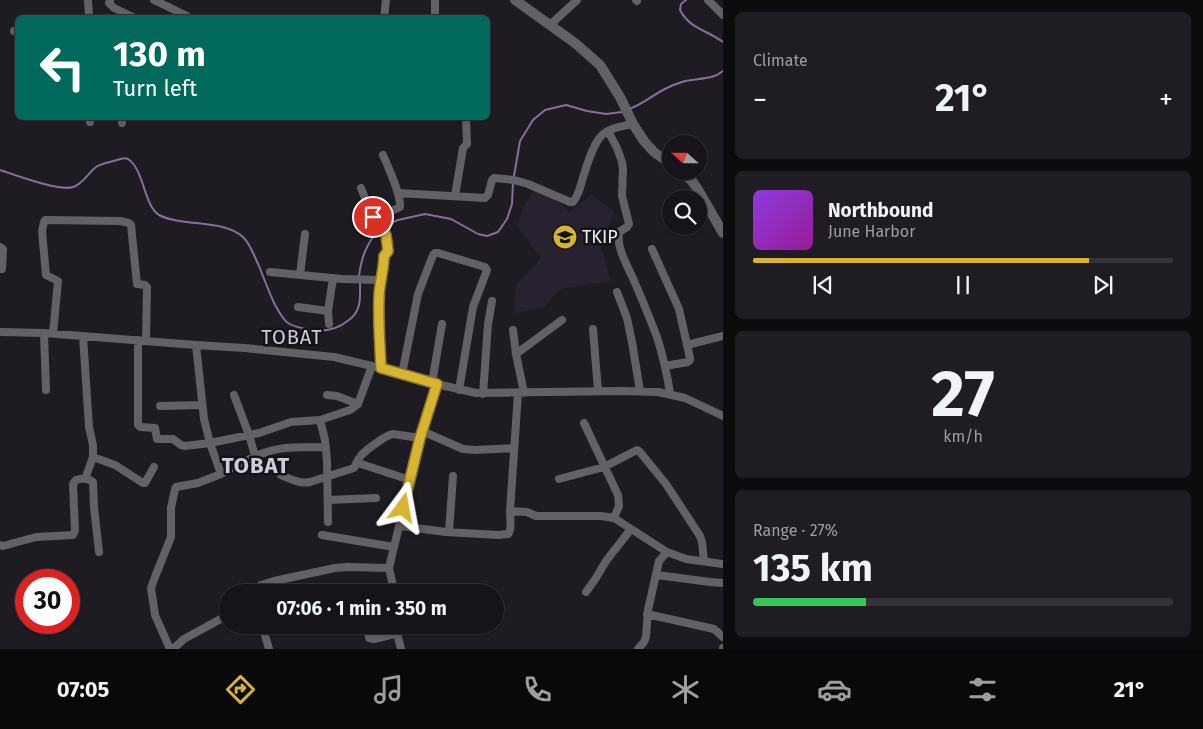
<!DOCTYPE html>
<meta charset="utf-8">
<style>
:root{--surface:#16141a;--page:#1f1d23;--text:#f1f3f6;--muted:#9e9ea2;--line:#353339;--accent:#d8b434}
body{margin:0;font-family:"Fira Sans",sans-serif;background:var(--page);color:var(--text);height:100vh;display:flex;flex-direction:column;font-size:19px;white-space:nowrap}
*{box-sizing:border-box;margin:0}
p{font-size:16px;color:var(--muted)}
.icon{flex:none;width:28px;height:28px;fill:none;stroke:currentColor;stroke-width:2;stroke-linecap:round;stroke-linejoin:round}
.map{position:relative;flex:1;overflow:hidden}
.panel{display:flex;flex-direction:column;gap:12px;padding:12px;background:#0c0b0e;width:480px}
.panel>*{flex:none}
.top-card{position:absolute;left:15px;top:15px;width:475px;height:105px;border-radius:8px;box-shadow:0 1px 4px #0004,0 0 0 1px var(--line);background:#00695c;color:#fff;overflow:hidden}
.needle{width:32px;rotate:291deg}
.buttons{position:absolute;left:662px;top:135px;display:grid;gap:10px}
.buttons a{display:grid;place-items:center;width:45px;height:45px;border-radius:50%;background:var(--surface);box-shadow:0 1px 4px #0004,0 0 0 1px var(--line);font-size:25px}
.speed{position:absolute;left:15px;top:569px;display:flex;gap:10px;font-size:25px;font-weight:700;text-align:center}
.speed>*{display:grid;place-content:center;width:65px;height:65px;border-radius:50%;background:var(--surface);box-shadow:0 1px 4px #0004,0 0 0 1px var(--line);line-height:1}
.speed .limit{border:8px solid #d22;background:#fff;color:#111}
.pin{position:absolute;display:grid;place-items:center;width:42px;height:42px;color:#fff;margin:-21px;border:2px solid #fff;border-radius:50%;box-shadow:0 1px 5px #0007}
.me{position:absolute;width:55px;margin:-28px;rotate:13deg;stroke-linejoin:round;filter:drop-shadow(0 0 4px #0008)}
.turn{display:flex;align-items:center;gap:18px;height:105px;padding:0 15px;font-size:22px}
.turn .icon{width:65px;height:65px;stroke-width:2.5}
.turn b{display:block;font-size:35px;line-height:42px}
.big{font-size:38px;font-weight:700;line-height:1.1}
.panel .widget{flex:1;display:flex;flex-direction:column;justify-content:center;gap:8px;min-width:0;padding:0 18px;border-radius:8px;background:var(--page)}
.panel .dial{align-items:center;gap:0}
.dial b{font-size:65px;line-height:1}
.song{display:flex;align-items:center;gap:15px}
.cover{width:60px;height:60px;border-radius:8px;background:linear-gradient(135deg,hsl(270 70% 55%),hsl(300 70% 35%))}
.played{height:5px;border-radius:2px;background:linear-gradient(90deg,var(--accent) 80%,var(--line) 80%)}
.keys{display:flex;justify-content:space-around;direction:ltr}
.heat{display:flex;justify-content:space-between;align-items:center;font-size:28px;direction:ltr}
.charge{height:8px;border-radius:4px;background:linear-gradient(90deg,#34c759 27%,var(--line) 0)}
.trip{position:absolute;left:219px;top:584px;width:285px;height:50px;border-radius:25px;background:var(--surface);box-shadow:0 1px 4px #0004,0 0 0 1px var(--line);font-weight:700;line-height:50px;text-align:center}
.tab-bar{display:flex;height:80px;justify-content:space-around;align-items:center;background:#09080a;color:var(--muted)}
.tab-bar .icon{width:35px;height:35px}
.tab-bar .active{color:var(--accent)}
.tab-bar b{font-size:22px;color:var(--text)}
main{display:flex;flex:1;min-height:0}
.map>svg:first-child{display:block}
.built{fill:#282230}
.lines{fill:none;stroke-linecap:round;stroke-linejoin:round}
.stream{stroke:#856f9e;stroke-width:2}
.minor{stroke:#636165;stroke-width:8}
.tertiary{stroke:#636165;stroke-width:10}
.route-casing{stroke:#8c7522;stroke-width:12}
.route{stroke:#d8b434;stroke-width:9}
.labels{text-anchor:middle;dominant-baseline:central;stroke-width:5;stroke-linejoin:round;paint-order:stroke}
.poi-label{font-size:18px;fill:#efecf3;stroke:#15121a;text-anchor:start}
.quarter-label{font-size:20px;letter-spacing:1px;fill:#cfcbd7;stroke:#15121a}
.district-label{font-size:22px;font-weight:bold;letter-spacing:1px;fill:#cfcbd7;stroke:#15121a}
</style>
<main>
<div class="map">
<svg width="723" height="649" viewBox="0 0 723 649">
<rect width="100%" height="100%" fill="#1e1b23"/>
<path class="built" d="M540 181 569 212 591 195 614 211 601 248 611 281 560 289 544 307 514 313 516 285 541 258 517 226 524 206Z"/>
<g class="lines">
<path class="stream" d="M686 0 681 4 680 10C690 29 707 30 723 42
M629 109C643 104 654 94 667 88 672 85 679 83 685 81 698 78 713 80 723 71
M0 170C15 175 60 192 73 187 83 184 88 173 96 167 102 163 111 162 117 160 121 159 124 157 128 159 144 169 144 206 159 215 182 227 224 219 243 237 251 245 254 256 259 266 264 279 269 292 275 305 279 311 282 319 288 323 294 327 302 328 310 330 324 332 338 329 349 320 362 310 360 297 360 282
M514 176 520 141 533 120 545 110 566 105 587 111 606 114 622 112
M385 226 398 220 425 214 451 219 478 234 487 236 498 232 507 219 512 204 513 181
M359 277C361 257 367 243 380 228"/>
<path class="minor" d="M88 0 89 18
M110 0 109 3 114 8 135 18
M154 0 187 16
M636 0 637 1
M708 0 723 15
M384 18 386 0
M435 18V0
M550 25 577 0
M14 31 18 32
M90 122 91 118
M122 123V118
M608 131 617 148 622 162 623 169 622 196 629 224 627 227 619 232C616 249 629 268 635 283 643 301 650 319 657 337 663 356 667 374 670 393
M361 188 372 216 374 218H377L400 207C401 194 388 167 383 155
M398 193 485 198 488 195 492 180 494 178 514 180 528 184 570 202H573C578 196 580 188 582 181 586 168 594 138 606 132 614 127 624 126 633 124
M455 196 463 148 467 144 466 118
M378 218 386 235 388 251 384 256 383 271 381 280
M0 247 3 249 2 269
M652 249 679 309 690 358V360L688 362 665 366
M270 272 342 279 381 280 379 299 381 368
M300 275 305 234
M617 292 627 318 632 342 640 391
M298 307 328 311
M329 324 328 311 333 278
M593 329 598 391
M513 330 516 354 524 393
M0 332 44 333 196 345 245 348 334 357 372 366 432 383 476 393 622 391 658 392 685 398 723 416
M44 333 46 390
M53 334 58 281 46 275 42 231 44 222 45 220 120 221 129 223 131 225 137 284 145 285 147 287 146 341
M83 336 89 427 93 445V457L85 479
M138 340V425L140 427 155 428 157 439H173L181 445 185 446 210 443 221 474C242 463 262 450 286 448 299 447 313 447 326 447
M196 345 204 419 210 443 259 433 291 422 320 420 350 410 358 404 372 366
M687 345 723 336
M516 354 562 320
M402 374 418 294 433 255 435 253H438L485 267 487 270 473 307 459 390
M432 383 442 324
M518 393 510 511 527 512 536 516H601L614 518 667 552 686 559 723 564
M483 394 488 324 492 301
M234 395 249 435 255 456
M327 395 337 396 358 404
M160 406 202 405
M320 420 325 440 327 460 328 522
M584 423 618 495 619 506 614 518
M422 431 463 449 475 450 514 448
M93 457 115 465 143 483H145L154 467
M361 464 410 480
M281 475C290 479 300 484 310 482L354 468C356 464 357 460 360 457 364 451 386 435 393 434L420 438
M559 479 604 467 637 450 639 451 666 484 700 536 702 542 704 561
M328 500 376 498
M400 526 446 532 499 535C499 535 507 534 508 534 512 531 510 516 510 511
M449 532 453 476
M322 535 394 547
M0 545 3 546 36 537 73 535 75 531 73 484 76 480C81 478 88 478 93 482L94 507 99 552
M657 575 710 582 723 583
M250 592 261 585 274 581 335 568 347 567 389 568 420 438 437 385
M369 592H389L392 590 393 586 389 568
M586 592 596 578 606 561 631 529
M647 614 714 629 723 637
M262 625 269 649
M367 625 369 638 374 639 394 634 398 637 401 649
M170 649 155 615 151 588 155 577 171 537V508L175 489 176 487 198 483 221 474
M173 649 184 639 228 615
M638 649 644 642 646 637 648 610 659 561 667 552
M723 649V648"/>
<path class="tertiary" d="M515 0 575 43 600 65 620 97 633 124 644 141 654 152 671 164
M681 171 692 181 697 188 723 233"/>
</g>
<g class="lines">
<defs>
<path id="route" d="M373 217 378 218 386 235 388 251 384 256C384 270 379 284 379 298 378 321 380 345 381 368L437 384 420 438 403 508"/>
</defs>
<use href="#route" class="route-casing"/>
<use href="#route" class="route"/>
</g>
<defs>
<symbol id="school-disc" viewBox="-11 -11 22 22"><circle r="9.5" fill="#d8b434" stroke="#15121a"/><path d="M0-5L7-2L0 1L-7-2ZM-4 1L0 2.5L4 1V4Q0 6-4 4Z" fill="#111"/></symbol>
</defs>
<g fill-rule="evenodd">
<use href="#school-disc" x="551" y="223" width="28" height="28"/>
</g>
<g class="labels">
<g class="poi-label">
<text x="582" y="237">TKIP</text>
</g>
<g class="quarter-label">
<text x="292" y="337">TOBAT</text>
</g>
<g class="district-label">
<text x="256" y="465">TOBAT</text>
</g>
</g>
</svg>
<div class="buttons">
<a><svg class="needle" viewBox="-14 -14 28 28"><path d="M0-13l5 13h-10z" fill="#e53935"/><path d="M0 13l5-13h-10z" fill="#9e9ea2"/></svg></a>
<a><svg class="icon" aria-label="search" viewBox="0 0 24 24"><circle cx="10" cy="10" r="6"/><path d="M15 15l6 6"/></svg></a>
</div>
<div class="speed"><div class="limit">30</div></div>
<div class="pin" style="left:373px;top:217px;background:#d93025"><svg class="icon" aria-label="arrive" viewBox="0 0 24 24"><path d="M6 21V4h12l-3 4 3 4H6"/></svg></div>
<svg class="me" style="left:403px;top:508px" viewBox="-20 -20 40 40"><path d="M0-17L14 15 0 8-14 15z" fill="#d8b434" stroke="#fff" stroke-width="4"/></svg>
<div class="trip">07:06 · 1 min · 350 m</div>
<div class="top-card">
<div class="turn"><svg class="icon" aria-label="left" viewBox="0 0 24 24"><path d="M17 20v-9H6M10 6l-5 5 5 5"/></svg><div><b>130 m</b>Turn left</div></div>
</div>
</div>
<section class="panel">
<div class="widget"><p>Climate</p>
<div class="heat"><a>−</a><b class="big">21°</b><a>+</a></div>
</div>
<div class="widget">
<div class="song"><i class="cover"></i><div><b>Northbound</b><p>June Harbor</p></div></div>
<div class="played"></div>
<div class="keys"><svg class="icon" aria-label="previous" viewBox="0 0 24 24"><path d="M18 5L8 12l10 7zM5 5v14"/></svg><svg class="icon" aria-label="pause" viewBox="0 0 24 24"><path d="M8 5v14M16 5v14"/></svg><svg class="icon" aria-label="next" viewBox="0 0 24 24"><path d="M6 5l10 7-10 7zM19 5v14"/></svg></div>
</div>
<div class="widget dial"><b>27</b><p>km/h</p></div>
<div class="widget"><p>Range · 27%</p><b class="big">135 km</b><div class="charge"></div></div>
</section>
</main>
<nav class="tab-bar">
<b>07:05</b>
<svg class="icon active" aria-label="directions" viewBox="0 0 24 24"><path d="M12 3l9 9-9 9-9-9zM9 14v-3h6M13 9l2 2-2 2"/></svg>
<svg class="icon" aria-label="music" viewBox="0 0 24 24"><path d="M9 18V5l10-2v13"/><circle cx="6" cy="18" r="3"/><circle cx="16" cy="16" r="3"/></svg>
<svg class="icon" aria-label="phone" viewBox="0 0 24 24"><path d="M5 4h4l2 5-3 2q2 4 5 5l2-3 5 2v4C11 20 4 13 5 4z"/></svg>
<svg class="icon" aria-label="climate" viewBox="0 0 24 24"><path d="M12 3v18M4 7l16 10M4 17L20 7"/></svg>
<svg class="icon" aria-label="car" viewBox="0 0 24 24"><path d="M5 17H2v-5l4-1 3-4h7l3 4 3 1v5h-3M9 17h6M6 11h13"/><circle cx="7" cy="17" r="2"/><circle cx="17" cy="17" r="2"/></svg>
<svg class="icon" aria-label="filters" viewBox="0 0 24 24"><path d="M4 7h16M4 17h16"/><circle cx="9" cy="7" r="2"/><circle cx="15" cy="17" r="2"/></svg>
<b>21°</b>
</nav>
